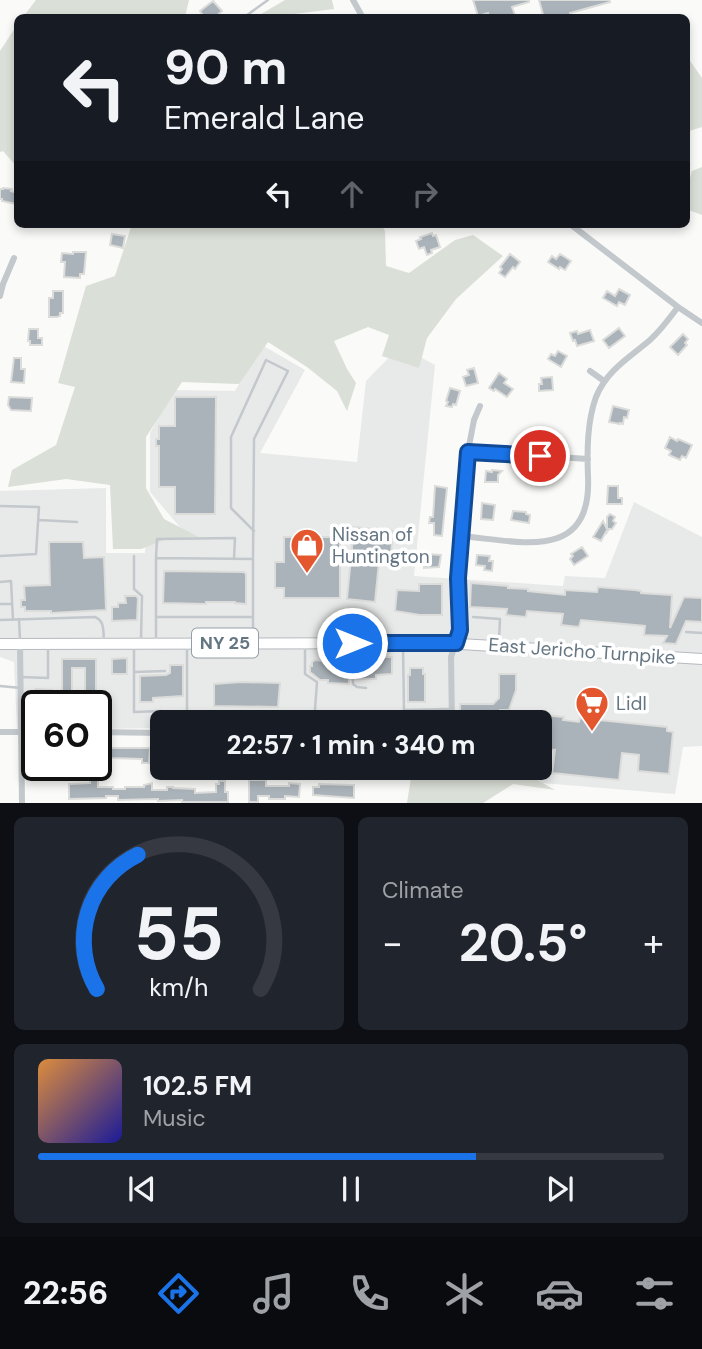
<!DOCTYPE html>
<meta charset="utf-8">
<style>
:root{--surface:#171b24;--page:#20242c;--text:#f1f3f6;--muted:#9ea1a6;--line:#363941;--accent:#1a73e8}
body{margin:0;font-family:"DM Sans",sans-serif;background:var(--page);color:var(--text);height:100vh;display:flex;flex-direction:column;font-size:26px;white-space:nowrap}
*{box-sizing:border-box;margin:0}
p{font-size:23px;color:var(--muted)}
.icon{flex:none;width:38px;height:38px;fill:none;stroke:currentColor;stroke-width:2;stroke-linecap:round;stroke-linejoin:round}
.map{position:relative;height:803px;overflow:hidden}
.side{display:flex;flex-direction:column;gap:14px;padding:14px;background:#0d0f14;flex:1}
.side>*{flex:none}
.top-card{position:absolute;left:14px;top:14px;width:676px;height:214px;border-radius:10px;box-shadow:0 4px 10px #0003;background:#171b24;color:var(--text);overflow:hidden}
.speed{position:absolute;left:21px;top:690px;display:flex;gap:14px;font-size:35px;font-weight:700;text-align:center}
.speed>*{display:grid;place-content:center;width:91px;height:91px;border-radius:50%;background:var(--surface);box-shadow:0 4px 10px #0003;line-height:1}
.speed .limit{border:4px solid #111;border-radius:10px;background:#fff;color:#111}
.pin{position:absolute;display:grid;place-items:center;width:60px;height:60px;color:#fff;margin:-30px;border:4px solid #fff;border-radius:50%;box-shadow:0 2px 7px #0007}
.me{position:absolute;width:77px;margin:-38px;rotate:90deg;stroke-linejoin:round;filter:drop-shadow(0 0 5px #0008)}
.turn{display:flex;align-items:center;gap:24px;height:147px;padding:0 35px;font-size:32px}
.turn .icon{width:91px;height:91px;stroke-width:2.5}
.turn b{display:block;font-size:49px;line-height:60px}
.lanes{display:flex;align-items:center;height:66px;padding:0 35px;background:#0003;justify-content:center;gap:35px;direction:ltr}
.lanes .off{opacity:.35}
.big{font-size:52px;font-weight:700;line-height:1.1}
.side .tile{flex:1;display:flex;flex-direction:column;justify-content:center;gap:10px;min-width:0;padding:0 24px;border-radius:10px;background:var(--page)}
.side .dial{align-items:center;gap:0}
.dial svg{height:182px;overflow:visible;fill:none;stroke:var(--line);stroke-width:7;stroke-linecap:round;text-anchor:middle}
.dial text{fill:var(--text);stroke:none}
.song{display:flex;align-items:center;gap:21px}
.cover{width:84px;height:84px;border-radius:10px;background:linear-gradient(135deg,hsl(30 70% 55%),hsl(240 70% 35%))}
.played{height:7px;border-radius:4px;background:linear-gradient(90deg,var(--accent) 70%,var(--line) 70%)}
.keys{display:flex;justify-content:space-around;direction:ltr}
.heat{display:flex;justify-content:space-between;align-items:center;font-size:38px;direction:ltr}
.side .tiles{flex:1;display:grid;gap:14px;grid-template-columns:1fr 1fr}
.tile:last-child{grid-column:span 2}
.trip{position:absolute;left:150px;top:710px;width:402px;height:70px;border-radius:10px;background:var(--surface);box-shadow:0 4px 10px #0003;font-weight:700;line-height:70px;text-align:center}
.tabs{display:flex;height:112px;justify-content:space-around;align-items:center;background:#090b0e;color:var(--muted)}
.tabs .icon{width:49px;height:49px}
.tabs .selected{color:var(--accent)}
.tabs b{font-size:32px;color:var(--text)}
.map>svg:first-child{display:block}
.built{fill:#e8e9e9}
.green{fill:#dadfd7}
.building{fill:#aab3b9;stroke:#dcdcda;stroke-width:2}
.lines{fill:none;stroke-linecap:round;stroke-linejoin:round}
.primary-casing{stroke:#b5babe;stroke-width:12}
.lane{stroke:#c3c8cc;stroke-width:2.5}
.street{stroke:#c3c8cc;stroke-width:6}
.primary{stroke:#fff;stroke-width:10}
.route-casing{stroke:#114b97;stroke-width:18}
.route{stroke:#1a73e8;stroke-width:12}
.labels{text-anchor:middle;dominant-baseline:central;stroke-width:7;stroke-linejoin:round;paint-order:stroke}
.shield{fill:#fff;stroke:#939fa8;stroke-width:2}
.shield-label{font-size:18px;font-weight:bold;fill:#657683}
.poi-label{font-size:19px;fill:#657683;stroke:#fff;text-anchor:start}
.street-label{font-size:19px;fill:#657683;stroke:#fff}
</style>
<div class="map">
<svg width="702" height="803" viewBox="0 0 702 803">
<rect width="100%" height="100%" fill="#fafaf8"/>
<path class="built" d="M262 345 305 370 260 453 357 462 366 381 400 346 435 365 414 576 563 586 565 576 605 578 634 502 702 537V746L683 747 675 794 542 783 522 768H541V723H163V728L96 729V705H37V729H17L14 662 0 657V491L106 488V553H145L146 533 184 532 150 492V433L173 390 235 391Z"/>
<path class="green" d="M36 0H189L185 17H23Z
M285 0H332L334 9 286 15V17H256Z
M17 25V167L3 151 0 152V51Z
M686 55 702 78V127L686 132Z
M702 167V215L686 209V192L692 171Z
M132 224H381L385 231 386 266 409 273 455 240 473 235 503 256 456 299 427 338 419 368 382 356 389 335 368 327 334 341 347 369 356 383 347 411 337 391 307 367 268 342 239 384 182 382 146 437V488L164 519 199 537 167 539 141 549H113L110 485 66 479 8 487 12 470 56 445 75 387 58 383 86 286 115 276Z
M485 768H516L555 790 513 784 483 803H407L411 778 473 773Z"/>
<path class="building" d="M473 0H529V2L512 7 516 18H489L488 13 478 16Z
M539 0H609L610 2 570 13 571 18H544Z
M213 1 222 11 214 18H205L200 11Z
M3 188 12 189 11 191 18 193 16 204 2 201V199H0V189H3Z
M432 233 433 236 436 235 440 247 431 250 432 253 427 255 424 247 419 249 416 241 421 239 420 237Z
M112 234 125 236 123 248 110 245Z
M73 252H86L84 274H80V278L64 277 65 262H61L62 253 73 254Z
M510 254 520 262 515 269 513 267 505 277 499 273 502 269 500 267Z
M560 254 571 261 565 270 560 267 559 269 548 262 552 256 556 259Z
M619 289 630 295 625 305 619 302 617 306 603 298 607 291 615 296Z
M53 291H63V313H60V316L57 317H49V298H53Z
M619 328 625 336 609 348 603 340Z
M29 329H38V338H42V345H30V341H28Z
M590 330 594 341 577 346 575 340 573 341 570 333 577 331 578 334Z
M683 334 688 339 685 343 687 345 678 355 670 347Z
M558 351 567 356 561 367 548 359 551 354 555 356Z
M14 358H21V369H25L24 383 11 382Z
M474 368 478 383 466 386 463 377 469 375 467 370Z
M499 373 507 379 504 383 513 389 507 397 495 389 494 391 489 388Z
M552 377 553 390 539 391V384H542L541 378Z
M450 388 460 391 456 405 453 404 452 407 446 406 448 402 446 401Z
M9 397 32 398 31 411 11 410 8 405Z
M175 397H216L215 514H175V487H159V446H156V439H159V426H175Z
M613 406 629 410 627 418 624 417 623 424 620 423V424L609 422Z
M670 437 677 441 678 439 692 445 686 458 682 456 680 460 669 455 671 451 665 448Z
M492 470 502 471 498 475V482H485L486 471 492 472Z
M435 486 447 488 442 536 434 535V523H429L430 517H433Z
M608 486H618V498H622V504H607Z
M482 503 495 505 493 520 481 519Z
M513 511 526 512V514L530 515 529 523 511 520Z
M610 514 615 517 613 521 616 523 612 529H609L607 532V530L601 541 593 537 603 521 607 529V517Z
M354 527 393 531 391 553 380 552 375 602 347 599Z
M284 537H340V598H284V588H275V562H284Z
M49 542H83L84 558 104 557 106 610 51 613V611H25V607H21V600H25L24 586 50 585Z
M582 547 588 556 574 565 570 559 573 556 571 554Z
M427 554 441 555 439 567 424 568V562H426Z
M477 555 490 556 489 561H493L492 571 484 570 485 566 476 565Z
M164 571 244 572 246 574V604L235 603V602H206V604L163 603Z
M471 583 508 586V588L528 589V591L565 595V590L597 592 598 587 635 590 641 591V593L672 595 670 628 684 597 702 598V622L686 621 676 644 663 643 667 636 644 635 645 626 581 620 579 627 561 625 563 614 527 611 526 617 506 615 507 609 470 607Z
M419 584H442V615H420L395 611 397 590 419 591Z
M125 596H136L138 598 137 620 112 621V607H118V603H126Z
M356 657H392V674L376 675V679H357Z
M127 658V674H112V659Z
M62 659H96V692H85V668H72V692H62Z
M329 659H348L349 684 328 683V680H320L310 672V666H312V662L315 660 328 662Z
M170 665H183V696L153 698V702H140V676L166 675 170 673Z
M410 668H423V674H425V702H408V675H410Z
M499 674H516V690L509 710H500V723H468L460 715V704H493L499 698Z
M241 682 280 683 278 707 214 706V684Z
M36 689 52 690V705H32L33 691H36Z
M522 713 564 717 563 720 579 722 580 718 667 727V731L673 732 669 774 638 771 639 755 622 753 619 780 552 773 555 750 541 749V723H520Z
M111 748H150L149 763H142V759L111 758Z
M105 764 106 772H98V787H113V789H125V787H144V785L152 783V790H167V787H173V788L195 789V793L216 792V784H219V781H225V792H228V802H182V800L158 801V799L118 800V796H106V798L69 799V784L90 783 91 765Z
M249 780H266V786H289V783L300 784 299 797 285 796V799H269V796H258V802H249Z
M319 784 354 785V798L313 795V787H319Z"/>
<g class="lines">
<defs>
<path id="primary" d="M0 644 444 643 702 659"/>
</defs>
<use href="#primary" class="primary-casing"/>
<path class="lane" d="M243 18 268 0
M0 506 39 507 36 554 0 556
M39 520 77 522
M134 556V589L142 596 141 639
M156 558 157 539 235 538 234 559
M253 559 254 439 288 371 266 360 231 437V508L254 531
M0 582 11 581 13 620
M0 604H11
M156 617H253
M473 617 500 619 499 642
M19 619 20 640
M0 620 95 617C105 621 103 631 104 641
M686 632 702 633
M156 639V558L253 559V640
M134 646V712L161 711
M187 646V713
M305 646V674L317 682 314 723
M352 646 353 684 357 687 366 688
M403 646 404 710 449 709
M134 672 165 671
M20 677 48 678V645
M0 686 21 688"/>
<path class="street" d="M353 0 363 18
M570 224 678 307 702 323
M0 296 3 284 14 258
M590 371 604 381
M468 451 588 459
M461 536C519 541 592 563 588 477 587 451 587 422 596 397 607 370 629 358 650 340 661 330 669 319 678 307
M20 643 22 803
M452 723 451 657 460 630 458 578 468 451 474 420 480 406
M0 732H37
M96 732 163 733"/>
<use href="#primary" class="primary"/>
</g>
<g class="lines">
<defs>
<path id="route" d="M352 643H456L460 630 458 578 468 452 540 456"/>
</defs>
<use href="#route" class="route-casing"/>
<use href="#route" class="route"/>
</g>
<defs>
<symbol id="shop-pin" viewBox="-11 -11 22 30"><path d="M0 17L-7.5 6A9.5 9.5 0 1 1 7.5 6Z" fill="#e4572e" stroke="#fff"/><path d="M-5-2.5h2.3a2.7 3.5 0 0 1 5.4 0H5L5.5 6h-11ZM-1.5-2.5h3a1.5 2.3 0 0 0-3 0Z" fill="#fff"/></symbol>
<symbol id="supermarket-pin" viewBox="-11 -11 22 30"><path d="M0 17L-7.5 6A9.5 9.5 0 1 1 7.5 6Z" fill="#e4572e" stroke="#fff"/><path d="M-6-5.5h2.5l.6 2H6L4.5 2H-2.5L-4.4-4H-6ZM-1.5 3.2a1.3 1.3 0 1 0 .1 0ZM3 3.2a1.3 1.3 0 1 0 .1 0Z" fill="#fff"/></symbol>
</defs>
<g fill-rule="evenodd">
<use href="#shop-pin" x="288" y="526" width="38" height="52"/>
<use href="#supermarket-pin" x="573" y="684" width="38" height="52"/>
</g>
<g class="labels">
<rect class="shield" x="192" y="628.5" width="66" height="29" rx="5"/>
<g class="shield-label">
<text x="225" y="643">NY 25</text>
</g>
<g class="poi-label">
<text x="332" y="534">Nissan of<tspan x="332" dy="22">Huntington</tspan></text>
<text x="616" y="703">Lidl</text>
</g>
<g class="street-label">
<text transform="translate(582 651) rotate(4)">East Jericho Turnpike</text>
</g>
</g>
</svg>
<div class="speed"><div class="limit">60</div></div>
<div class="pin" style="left:540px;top:456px;background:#d93025"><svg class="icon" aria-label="arrive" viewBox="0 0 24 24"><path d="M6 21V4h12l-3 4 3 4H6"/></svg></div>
<svg class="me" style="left:352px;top:643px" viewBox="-20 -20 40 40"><circle r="17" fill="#1a73e8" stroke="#fff" stroke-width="3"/><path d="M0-11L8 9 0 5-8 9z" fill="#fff"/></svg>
<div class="trip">22:57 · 1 min · 340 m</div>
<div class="top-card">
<div class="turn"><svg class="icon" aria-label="left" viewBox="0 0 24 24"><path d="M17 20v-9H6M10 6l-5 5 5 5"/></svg><div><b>90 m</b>Emerald Lane</div></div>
<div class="lanes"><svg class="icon" aria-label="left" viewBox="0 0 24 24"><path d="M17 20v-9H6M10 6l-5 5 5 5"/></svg><svg class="icon off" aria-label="ahead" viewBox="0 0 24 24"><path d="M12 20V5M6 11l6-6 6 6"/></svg><svg class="icon off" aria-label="right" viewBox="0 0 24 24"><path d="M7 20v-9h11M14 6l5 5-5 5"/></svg></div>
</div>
</div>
<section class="side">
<div class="tiles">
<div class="tile dial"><svg viewBox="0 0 100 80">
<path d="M14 69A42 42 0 1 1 86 69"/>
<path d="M14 69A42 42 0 0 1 32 10" stroke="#1a73e8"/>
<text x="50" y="56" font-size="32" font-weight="700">55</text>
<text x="50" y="72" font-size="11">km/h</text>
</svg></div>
<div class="tile"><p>Climate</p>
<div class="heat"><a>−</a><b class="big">20.5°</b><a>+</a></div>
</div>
<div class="tile">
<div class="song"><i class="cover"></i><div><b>102.5 FM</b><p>Music</p></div></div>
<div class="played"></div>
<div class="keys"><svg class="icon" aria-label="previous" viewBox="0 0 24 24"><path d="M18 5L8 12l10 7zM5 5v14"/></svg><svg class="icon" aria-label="pause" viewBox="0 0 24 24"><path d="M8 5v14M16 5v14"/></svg><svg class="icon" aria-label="next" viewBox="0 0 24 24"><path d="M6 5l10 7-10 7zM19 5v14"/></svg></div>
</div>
</div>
</section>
<nav class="tabs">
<b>22:56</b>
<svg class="icon selected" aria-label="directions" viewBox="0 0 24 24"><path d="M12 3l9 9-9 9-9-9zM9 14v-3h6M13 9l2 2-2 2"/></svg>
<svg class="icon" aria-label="music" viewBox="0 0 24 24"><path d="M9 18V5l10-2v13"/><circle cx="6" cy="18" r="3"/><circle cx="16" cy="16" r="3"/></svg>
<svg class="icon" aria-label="phone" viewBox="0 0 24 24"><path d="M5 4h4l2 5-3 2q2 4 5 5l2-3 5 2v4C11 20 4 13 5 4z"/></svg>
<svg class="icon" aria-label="climate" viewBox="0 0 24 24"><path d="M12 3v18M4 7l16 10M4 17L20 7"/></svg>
<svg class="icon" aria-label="car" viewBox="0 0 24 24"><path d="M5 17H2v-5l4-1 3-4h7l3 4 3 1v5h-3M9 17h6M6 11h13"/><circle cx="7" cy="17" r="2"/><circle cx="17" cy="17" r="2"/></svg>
<svg class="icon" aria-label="filters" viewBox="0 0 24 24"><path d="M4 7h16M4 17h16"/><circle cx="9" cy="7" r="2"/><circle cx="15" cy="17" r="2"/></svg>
</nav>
